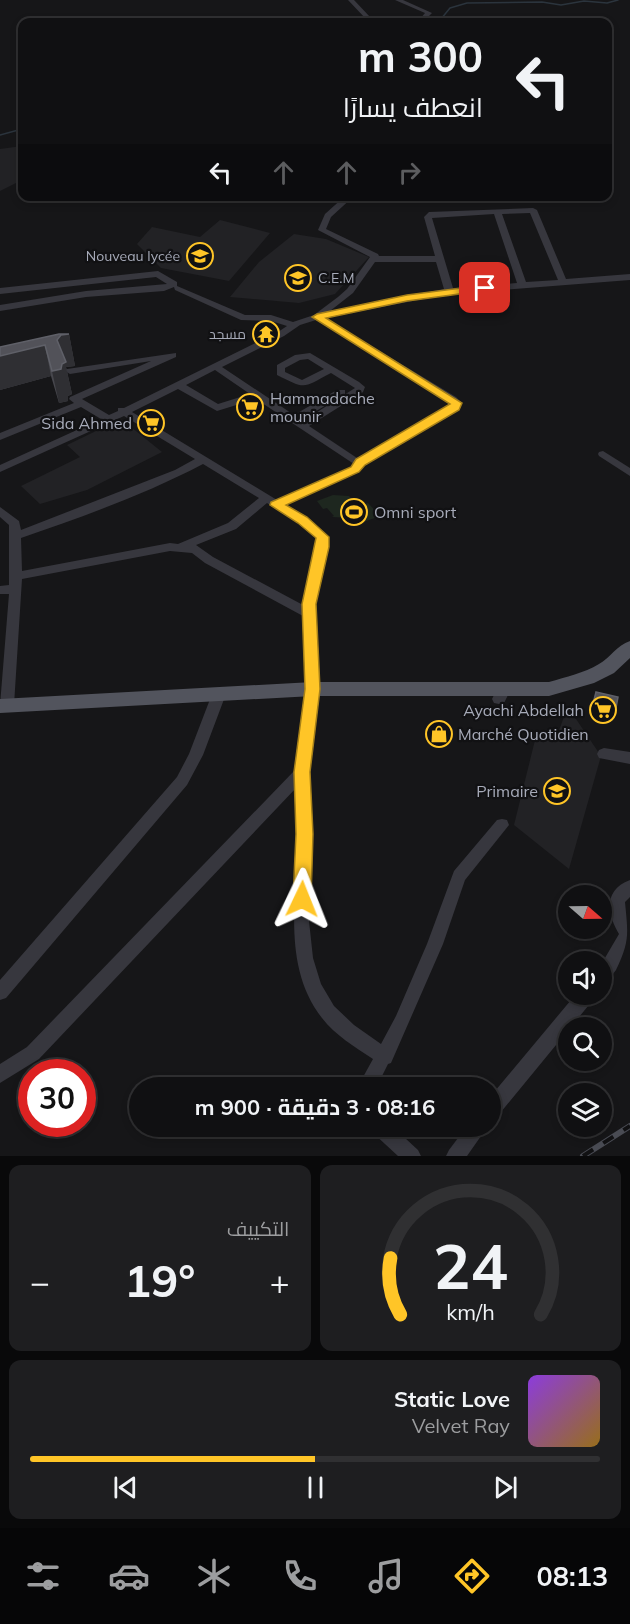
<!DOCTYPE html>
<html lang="ar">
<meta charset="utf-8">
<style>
:root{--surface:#101012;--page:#1e1e20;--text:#f1f3f6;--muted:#9c9d9f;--line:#303032;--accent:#ffc527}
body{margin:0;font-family:Mulish,Cairo,sans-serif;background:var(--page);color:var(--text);direction:rtl;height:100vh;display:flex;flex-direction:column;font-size:22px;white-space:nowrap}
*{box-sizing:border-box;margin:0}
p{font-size:20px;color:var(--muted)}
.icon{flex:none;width:33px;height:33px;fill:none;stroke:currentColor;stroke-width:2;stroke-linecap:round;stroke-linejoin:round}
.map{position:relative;height:1156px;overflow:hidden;direction:ltr}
.panel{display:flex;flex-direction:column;gap:9px;padding:9px;background:#09090a;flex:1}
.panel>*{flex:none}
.top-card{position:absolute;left:18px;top:18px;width:594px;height:183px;border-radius:12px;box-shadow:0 3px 9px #0003,0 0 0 2px var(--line);direction:rtl;background:#101012;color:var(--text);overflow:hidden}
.needle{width:39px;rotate:110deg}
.tools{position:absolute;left:558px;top:885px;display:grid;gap:12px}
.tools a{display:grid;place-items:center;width:54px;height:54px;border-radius:50%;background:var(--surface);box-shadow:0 3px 9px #0003,0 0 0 2px var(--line);font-size:30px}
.speed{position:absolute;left:18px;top:1059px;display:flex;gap:12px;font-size:30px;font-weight:700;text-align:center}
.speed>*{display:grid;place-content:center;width:78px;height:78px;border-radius:50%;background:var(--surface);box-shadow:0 3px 9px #0003,0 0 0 2px var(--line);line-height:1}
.speed .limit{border:9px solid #d22;background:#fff;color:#111}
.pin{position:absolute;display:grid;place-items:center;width:51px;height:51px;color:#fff;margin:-26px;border-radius:12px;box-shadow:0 3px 9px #0006}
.me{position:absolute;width:66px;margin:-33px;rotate:2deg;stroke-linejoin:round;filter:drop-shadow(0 0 4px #0008)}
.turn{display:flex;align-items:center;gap:21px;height:126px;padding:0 30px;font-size:27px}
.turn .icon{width:78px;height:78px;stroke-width:2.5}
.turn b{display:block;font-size:42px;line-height:51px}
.lanes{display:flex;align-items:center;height:57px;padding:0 30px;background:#0003;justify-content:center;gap:30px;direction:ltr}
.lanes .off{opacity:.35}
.big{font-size:45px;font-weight:700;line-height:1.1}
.panel .widget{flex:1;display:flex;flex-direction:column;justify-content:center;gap:9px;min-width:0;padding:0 21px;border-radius:12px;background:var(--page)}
.panel .dial{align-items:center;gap:0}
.dial svg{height:156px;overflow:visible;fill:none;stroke:var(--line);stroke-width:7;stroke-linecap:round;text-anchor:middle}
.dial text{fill:var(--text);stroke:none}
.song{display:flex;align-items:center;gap:18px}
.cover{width:72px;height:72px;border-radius:9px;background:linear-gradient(135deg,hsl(270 70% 55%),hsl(40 70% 35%))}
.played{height:6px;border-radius:3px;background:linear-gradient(90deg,var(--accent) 50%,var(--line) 50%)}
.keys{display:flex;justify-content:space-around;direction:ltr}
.heat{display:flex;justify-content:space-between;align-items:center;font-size:33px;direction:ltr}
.panel .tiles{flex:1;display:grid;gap:9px;grid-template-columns:1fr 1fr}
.widget:last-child{grid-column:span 2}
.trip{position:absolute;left:129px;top:1077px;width:372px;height:60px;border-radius:30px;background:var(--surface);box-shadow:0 3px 9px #0003,0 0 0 2px var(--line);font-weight:700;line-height:60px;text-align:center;direction:rtl}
.menu{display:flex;height:96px;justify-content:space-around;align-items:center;background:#060607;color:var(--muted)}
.menu .icon{width:42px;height:42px}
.menu .current{color:var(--accent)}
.menu b{font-size:27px;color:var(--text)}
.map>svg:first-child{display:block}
.built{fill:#222225}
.green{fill:#1e271f}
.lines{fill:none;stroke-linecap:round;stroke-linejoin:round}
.stream-far1{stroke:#2b343d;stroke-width:1.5}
.stream{stroke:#2b343d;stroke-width:2}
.minor{fill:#37373e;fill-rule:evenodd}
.major{fill:#52545d;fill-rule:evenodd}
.rail-casing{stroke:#494b53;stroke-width:6}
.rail{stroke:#111113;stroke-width:4;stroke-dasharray:12;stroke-linecap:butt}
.wall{fill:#47474d}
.shaded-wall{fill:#2f2f33}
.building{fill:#525259;stroke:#5f6068;stroke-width:1.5}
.route{fill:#ffc527;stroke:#a68019;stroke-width:1.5}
.labels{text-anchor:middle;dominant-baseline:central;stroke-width:4.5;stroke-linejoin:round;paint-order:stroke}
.far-poi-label{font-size:14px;fill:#a7abb9;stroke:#111113;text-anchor:end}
.poi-label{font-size:16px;fill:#a7abb9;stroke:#111113;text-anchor:start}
</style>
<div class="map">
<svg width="630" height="1156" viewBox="0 0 630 1156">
<rect width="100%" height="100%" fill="#161618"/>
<path class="built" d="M22 146V180L0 191V149Z
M220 220 270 233 229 281 161 268 137 244 152 227 200 237Z
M294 234 326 239 369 257 335 294 299 303 230 297 259 262Z
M121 419 162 452 87 490 40 504 21 486 80 457 67 445Z
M565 714 576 719 601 756 569 869 514 825 537 732 557 736Z"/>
<path class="green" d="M333 495 349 496 358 506 368 503 380 516 358 524 353 518 332 517 334 516 327 508 323 509 317 501Z"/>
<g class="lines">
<path class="stream-far1" d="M428 22 441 19 450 8 467 3 542 2 561 5 584 1 607 3 618 0
M0 135 22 129"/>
<path class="stream" d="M112 200 115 196"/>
<path class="minor" d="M348 0H354L370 17V19H366Z
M395 0H403L432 13 424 21 406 22 407 21 420 19 425 13Z
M345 196H354L331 217 326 229 378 254 379 256H435L424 217 429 212 533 208 537 210 566 279 630 274V280L449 294 325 318 456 397 462 403 459 409 365 464 359 472 286 505 306 517 328 537 315 604 320 689 309 772 312 834 309 921 313 958 321 984 334 1006 354 1025 381 1044 396 1016 427 944 454 871 497 820 502 819 507 820 509 825 465 880 443 944 391 1063 388 1064 376 1088H357L373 1059C355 1047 335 1035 322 1018 281 966 297 895 298 834 298 819 296 803 296 788L39 1059 0 1083V1064L27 1047 295 770 306 689 303 616 205 563 192 553 170 551 22 579 14 705 12 709 7 710 2 709 0 705 9 594H0V586L9 585V525L0 517V507L19 521 21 530 175 470 195 459 124 416 0 472V465L101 419 81 407 0 440V433L74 403 69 399 70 397 151 361 70 374 65 371 67 369 176 353V357L82 399 109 415 118 411V408H124L278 332 287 326 271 321 241 320 175 290 174 287 164 291 86 297 0 311V305L86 291 167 284 156 277 0 294V288L158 271 177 282V286L245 315H271L293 322 314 315 338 297 347 289 370 257 318 230 325 214ZM530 213 558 280 526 282 502 214ZM494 214 517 283 453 288 432 218ZM375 262H436L444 289 330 311 353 293ZM316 320 448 401 451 405 364 457 357 458 309 426 363 392 365 387 359 382 310 353 295 355 277 365V375C307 390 302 388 331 373L355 388 303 421 301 420 345 394V390H337L294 415 222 367 284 336 300 325ZM308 359 324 369 302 380 285 372V368L300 360ZM215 370 250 394 218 404 186 385ZM178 389 217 411 256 399 354 464 351 468 277 500 132 412ZM203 464 259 498 228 523 178 544 170 543 22 571 21 538C82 517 146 494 203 464ZM267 503 298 523 316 538 303 605 213 557 196 545 236 529Z
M603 451 630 468V476L599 456 598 454 599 452Z
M504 684 509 685 511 689 504 703 499 704 494 703 492 699 499 685Z
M219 689 224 690 226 694 203 755 187 785 6 998 0 1000V980L177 777 189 754 212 694 214 690Z
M604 748 630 752V764L599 758 597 754 599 750Z
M630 880V897L625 902C628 934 630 941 616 970 611 976 609 980 602 983V963L619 934C607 914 603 890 630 880Z
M576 994H595L593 1000 496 1118 490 1121V1097Z
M369 1126H392L418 1150 421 1156H398L372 1132Z
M467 1126H488L467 1156H446L449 1150Z"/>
<path class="major" d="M630 641V658L614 673 594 683 549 696H313L0 713V699L313 682H549C566 677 584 673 599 664 610 658 617 645 630 641Z"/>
<defs>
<path id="rail" d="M583 1156 630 1126"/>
</defs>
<use href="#rail" class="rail-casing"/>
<use href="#rail" class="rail"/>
</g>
<path class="wall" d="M69 334 75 366 66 367 72 394 68 396V401L59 403 51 376 0 390V347Z
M596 692 615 713 612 721 590 715Z"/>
<path class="shaded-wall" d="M69 334 75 366 66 367 72 394 68 396V401L59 403 52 371 57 340 61 335Z
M45 345 51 376 0 390V356Z"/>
<path class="building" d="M59 334H69L61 335 57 340 66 362 62 364 61 369 52 371 45 345 0 356V347Z
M596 692 618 697 615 713 592 708Z"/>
<path class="route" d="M485 285 489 286V290L407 301 326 318 462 403 459 410 365 465 359 472 286 505 307 517 329 537V547L316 604 320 689 310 772 313 834 311 899 308 905 302 907 296 905 293 899 296 834 294 772 305 689 302 604 316 538 298 523 270 505 271 502 351 467 356 459 450 404 312 317 317 314 407 295Z"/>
<defs>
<symbol id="school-ring" viewBox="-11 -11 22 22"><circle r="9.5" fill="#111113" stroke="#ffc527" stroke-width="1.5"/><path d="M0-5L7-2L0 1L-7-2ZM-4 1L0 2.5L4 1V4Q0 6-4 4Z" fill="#ffc527"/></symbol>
<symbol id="temple-ring" viewBox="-11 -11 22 22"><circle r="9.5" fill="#111113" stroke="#ffc527" stroke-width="1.5"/><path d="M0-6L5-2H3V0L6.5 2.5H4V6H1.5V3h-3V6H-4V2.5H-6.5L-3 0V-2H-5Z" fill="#ffc527"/></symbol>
<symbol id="supermarket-ring" viewBox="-11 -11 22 22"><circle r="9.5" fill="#111113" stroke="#ffc527" stroke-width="1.5"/><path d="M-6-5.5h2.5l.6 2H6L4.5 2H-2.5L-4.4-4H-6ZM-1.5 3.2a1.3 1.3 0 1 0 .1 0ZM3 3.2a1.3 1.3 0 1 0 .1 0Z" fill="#ffc527"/></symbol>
<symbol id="stadium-ring" viewBox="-11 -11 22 22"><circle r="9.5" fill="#111113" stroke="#ffc527" stroke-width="1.5"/><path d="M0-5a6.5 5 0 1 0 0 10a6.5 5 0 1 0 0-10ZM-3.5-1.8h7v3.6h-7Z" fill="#ffc527"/></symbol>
<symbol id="shop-ring" viewBox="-11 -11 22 22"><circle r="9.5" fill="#111113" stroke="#ffc527" stroke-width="1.5"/><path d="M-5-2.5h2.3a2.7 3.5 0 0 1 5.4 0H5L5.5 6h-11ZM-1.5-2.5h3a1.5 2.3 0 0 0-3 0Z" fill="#ffc527"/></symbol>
</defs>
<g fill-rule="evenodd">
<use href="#school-ring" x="185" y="241" width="30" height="30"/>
<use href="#school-ring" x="283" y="263" width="30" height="30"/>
<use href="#temple-ring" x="251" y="319" width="30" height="30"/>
<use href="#supermarket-ring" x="235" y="392" width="30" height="30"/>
<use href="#supermarket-ring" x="136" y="408" width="30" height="30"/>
<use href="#stadium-ring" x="339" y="497" width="30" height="30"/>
<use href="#supermarket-ring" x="588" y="695" width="30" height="30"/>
<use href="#shop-ring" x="424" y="719" width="30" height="30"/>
<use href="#school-ring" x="542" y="776" width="30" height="30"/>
</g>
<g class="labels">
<g class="far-poi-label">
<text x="180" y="256">Nouveau lycée</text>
<text x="318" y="278" text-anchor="start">C.E.M</text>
<text x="246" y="334">مسجد</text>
</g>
<g class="poi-label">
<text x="270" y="398">Hammadache<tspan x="270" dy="18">mounir</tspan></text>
<text x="132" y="423" text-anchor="end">Sida Ahmed</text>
<text x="374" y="512">Omni sport</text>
<text x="584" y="710" text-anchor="end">Ayachi Abdellah</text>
<text x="458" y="734">Marché Quotidien</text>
<text x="538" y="791" text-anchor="end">Primaire</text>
</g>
</g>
</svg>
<div class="tools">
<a><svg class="needle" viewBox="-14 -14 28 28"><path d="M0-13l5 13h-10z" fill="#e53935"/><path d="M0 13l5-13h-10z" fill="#9c9d9f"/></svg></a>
<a><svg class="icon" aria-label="sound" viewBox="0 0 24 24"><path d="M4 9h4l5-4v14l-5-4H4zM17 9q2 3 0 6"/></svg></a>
<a><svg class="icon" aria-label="search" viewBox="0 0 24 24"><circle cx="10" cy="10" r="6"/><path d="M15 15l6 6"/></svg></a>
<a><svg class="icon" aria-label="layers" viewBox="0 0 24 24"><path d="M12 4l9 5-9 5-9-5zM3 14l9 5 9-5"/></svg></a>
</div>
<div class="speed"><div class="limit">30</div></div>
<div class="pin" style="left:485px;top:288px;background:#d93025"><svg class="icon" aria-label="arrive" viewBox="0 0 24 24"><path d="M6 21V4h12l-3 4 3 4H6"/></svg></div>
<svg class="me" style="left:302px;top:899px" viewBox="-20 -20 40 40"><path d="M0-17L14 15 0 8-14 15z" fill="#ffc527" stroke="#fff" stroke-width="4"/></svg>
<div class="trip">08:16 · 3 دقيقة · 900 m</div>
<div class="top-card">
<div class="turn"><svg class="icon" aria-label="left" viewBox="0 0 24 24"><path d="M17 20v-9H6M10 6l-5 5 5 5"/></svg><div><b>300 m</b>انعطف يسارًا</div></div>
<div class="lanes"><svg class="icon" aria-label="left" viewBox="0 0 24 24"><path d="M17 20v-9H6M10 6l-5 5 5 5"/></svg><svg class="icon off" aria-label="ahead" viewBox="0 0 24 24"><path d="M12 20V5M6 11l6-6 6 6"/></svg><svg class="icon off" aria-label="ahead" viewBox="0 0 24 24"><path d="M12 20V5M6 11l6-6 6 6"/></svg><svg class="icon off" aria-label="right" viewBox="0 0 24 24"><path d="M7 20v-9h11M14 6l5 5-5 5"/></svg></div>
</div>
</div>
<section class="panel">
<div class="tiles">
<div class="widget dial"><svg viewBox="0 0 100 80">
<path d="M14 69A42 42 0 1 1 86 69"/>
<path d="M14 69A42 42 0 0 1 9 40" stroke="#ffc527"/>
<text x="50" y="56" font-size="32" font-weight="700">24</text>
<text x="50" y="72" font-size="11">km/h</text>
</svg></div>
<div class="widget"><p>التكييف</p>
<div class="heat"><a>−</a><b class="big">19°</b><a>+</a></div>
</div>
<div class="widget">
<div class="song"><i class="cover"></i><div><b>Static Love</b><p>Velvet Ray</p></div></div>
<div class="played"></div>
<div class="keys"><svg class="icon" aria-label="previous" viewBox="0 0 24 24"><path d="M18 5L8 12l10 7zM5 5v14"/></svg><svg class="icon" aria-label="pause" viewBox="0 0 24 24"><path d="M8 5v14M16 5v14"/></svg><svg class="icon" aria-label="next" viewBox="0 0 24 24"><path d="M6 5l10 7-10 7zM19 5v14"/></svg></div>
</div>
</div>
</section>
<nav class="menu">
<b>08:13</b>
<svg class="icon current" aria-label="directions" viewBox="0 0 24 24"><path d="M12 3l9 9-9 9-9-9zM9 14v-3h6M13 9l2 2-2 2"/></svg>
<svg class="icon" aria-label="music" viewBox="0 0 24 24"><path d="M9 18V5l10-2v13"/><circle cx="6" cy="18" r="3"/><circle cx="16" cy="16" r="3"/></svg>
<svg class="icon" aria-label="phone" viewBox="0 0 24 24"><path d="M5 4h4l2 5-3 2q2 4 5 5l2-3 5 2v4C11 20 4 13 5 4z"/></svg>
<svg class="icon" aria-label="climate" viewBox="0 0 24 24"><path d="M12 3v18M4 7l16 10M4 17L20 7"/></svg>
<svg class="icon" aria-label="car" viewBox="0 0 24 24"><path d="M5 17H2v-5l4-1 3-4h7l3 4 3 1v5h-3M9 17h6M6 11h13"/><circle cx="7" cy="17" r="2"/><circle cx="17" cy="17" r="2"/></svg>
<svg class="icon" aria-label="filters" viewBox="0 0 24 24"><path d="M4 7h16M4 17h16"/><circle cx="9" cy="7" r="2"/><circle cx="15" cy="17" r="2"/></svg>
</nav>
